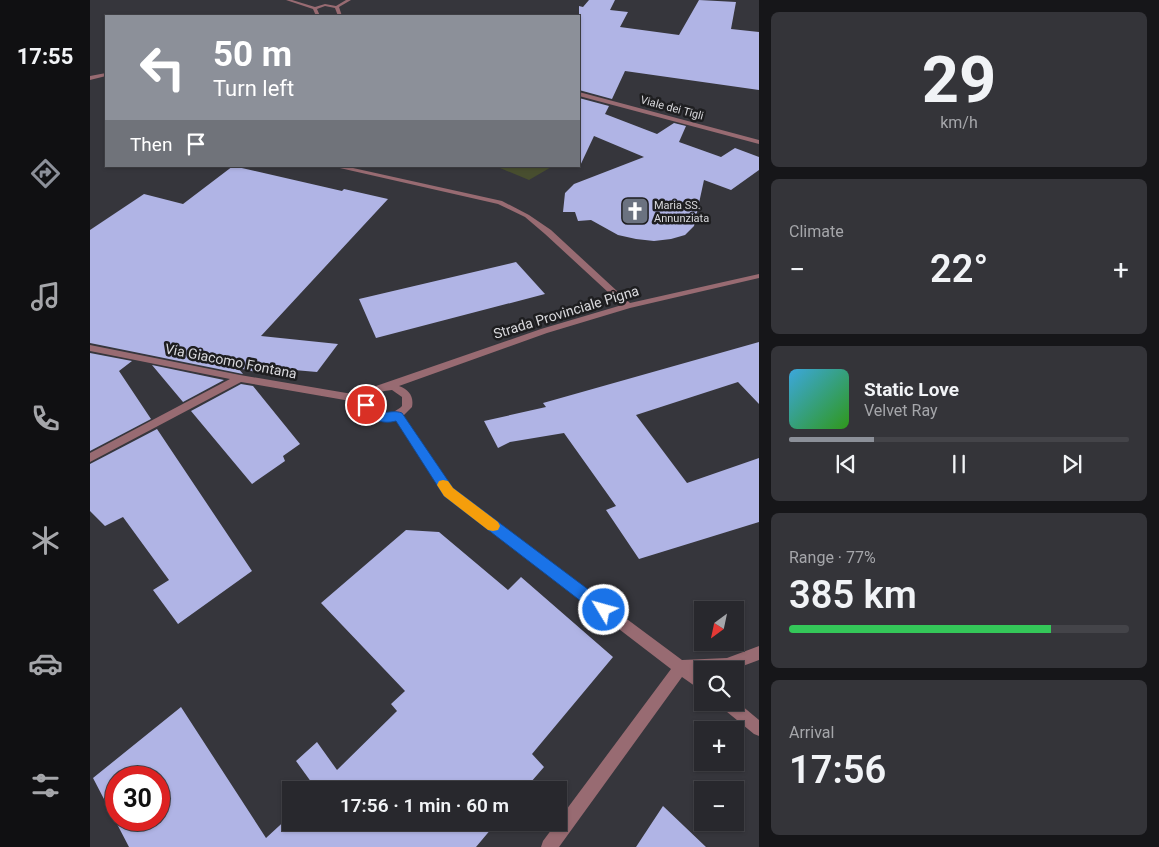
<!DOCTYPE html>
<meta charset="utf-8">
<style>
:root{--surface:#28282d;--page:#343439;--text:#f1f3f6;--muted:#a5a6aa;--line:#444449;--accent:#8c9099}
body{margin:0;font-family:Roboto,sans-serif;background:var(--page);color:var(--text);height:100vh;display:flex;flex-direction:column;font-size:19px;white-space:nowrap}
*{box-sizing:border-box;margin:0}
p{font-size:16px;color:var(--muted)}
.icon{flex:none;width:28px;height:28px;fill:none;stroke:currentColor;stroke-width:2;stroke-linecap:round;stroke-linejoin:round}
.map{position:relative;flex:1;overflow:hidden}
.details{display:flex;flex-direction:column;gap:12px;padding:12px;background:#161619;width:400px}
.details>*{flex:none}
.hud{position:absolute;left:15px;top:15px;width:475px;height:152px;border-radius:0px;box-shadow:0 1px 4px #0004,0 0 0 1px var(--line);background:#8c9099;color:#fff;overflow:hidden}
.needle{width:32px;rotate:213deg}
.tools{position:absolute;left:604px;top:601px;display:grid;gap:10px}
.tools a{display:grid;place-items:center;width:50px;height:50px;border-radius:0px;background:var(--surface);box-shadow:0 1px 4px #0004,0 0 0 1px var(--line);font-size:25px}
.speed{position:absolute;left:15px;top:766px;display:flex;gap:10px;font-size:25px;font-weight:700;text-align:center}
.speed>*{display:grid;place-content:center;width:65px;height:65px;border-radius:50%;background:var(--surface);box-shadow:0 1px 4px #0004,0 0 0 1px var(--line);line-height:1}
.speed .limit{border:8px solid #d22;background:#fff;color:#111}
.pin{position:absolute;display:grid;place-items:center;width:42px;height:42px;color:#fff;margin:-21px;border:2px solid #fff;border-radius:50%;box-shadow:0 1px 5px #0007}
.me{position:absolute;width:55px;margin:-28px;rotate:307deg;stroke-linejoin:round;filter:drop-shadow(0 0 4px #0008)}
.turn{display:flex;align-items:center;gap:18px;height:105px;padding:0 25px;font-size:22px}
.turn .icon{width:65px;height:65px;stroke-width:2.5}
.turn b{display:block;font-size:35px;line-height:42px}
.then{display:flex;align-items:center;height:48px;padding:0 25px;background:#0003;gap:10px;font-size:19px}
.big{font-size:38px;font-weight:600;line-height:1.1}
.details .widget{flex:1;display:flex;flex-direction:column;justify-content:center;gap:8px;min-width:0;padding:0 18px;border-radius:8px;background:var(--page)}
.details .dial{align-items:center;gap:0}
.dial b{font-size:65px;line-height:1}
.song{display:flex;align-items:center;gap:15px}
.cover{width:60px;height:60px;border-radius:8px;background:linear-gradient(135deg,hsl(200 70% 55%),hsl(110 70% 35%))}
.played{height:5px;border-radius:2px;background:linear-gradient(90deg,var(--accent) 25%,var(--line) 25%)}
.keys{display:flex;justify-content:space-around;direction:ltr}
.heat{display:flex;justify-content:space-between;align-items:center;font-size:28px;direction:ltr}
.charge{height:8px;border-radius:4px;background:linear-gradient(90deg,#34c759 77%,var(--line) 0)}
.trip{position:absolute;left:192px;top:781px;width:285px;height:50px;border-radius:0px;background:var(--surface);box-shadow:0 1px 4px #0004,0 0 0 1px var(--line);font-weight:600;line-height:50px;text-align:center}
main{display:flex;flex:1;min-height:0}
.tab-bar{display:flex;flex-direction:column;width:90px;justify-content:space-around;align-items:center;background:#101012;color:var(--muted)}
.tab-bar .icon{width:35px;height:35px}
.tab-bar .on{color:var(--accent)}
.tab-bar b{font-size:22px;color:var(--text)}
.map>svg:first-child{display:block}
.green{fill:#484e2f}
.building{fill:#b0b4e5;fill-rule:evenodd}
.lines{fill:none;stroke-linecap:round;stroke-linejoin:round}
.street{fill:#986b72;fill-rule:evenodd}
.route{fill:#1a73e8;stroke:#114b97}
.slow{fill:#f59e0b}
.labels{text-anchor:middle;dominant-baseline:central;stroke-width:5;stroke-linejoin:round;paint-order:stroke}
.far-street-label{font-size:11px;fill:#d9d9dd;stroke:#1e1e20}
.far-poi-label{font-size:11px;fill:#d9d9dd;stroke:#1e1e20;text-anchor:start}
.street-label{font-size:14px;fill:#d9d9dd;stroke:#1e1e20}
</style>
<main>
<nav class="tab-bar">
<b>17:55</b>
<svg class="icon on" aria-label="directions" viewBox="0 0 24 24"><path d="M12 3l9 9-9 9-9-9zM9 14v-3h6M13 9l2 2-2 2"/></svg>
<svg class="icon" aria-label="music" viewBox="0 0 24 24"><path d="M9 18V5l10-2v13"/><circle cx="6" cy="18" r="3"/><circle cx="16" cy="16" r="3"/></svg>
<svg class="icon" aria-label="phone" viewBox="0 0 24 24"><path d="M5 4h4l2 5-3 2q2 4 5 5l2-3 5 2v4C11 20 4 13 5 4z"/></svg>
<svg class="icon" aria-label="climate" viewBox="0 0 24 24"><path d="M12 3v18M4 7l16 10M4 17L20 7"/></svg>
<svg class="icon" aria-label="car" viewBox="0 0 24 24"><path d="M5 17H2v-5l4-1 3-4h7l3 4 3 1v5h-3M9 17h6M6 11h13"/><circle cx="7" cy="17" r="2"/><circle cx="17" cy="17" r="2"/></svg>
<svg class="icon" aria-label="filters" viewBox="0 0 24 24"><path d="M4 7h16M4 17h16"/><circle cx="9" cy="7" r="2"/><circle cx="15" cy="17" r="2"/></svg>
</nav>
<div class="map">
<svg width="669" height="847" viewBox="0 0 669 847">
<rect width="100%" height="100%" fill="#36363c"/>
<path class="green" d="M413 166H463L439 180 410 168Z"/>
<path class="building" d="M499 0H525L520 10 538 12 530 27 589 35 609 0 646 2 641 29 669 32V90L535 71 522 99 489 90V6L493 7Z
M489 98 519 106 515 114 567 134 584 123 596 126 589 142 631 157 645 148 669 157V170L641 190 614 180 604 226 595 235 581 239 564 241 546 239 528 235 501 220 488 221 485 212H473L475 193 484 184 554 157 504 136 489 168Z
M143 166 252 191 254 189 298 199 171 336 248 344 227 372 204 370 199 379 148 368 153 374 0 343V230L54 194 93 204Z
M426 262 455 294 286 338 269 299Z
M669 342V404L648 382 546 415 597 483 669 458V522L549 559 516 510 526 506 474 433 420 442 408 448 394 421 456 407 453 403Z
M0 353 42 361 29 371 61 419 0 451Z
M62 365 134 380 93 402Z
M151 384 163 386 210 444 193 456 195 461 162 484 101 411Z
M67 429 162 571 88 624 63 590 79 580 33 517 15 526 0 511V464Z
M316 530 349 532 418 590 431 577 523 657 442 754 454 767 434 790H227L206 761 227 742 247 770 307 711 301 704 315 691 231 603Z
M91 707 176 838 201 815V822H407L386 847H39L3 778ZM26 778H69V820H26Z
M573 806 616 847H546Z"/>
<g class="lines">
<path class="street" d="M196 0H202L225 7 235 4 246 6 256 0H261L249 7 252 16H248L245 8 235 6 227 9 230 16H226L223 9Z
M16 73V76L0 80V76Z
M489 92 669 140V144L489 96Z
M241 166H254L412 201 439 215 461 230 540 303 669 274V278L540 308 457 333 309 386C319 390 324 396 322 407L313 416 362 489 592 660 637 658 669 646V660L642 670H612V673H609L612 676V691L592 677 469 847H451L453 841 581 669 354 495 305 419C290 424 279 419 271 405L272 403 151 382 0 462V453L140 379 0 351V345L150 375 274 396 278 390 286 386 451 329 532 305 455 234 435 217 408 204ZM302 390 312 397V406C303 415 289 417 281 405 283 393 291 391 302 390Z
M645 700 669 720V736L664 734 631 707 629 702H645Z"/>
</g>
<path class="route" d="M276 401 280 402C290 420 299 408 312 413L363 488 519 605 521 610 519 615 514 617 509 615 354 496 306 421C292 425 276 419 271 405Z"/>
<path class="slow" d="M353 480 358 481 363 488 408 522 410 526 408 530 403 531 398 530 354 496 347 485 349 481Z"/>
<defs>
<symbol id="church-square" viewBox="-11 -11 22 22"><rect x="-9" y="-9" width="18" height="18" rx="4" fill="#6b7280" stroke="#1e1e20"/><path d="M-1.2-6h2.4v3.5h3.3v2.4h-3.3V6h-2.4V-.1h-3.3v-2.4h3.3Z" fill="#fff"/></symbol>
</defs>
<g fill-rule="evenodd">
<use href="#church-square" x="529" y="195" width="32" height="32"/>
</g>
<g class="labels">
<g class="far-street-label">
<text transform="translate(582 108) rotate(15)">Viale dei Tigli</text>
</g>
<g class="far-poi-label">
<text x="564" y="205">Maria SS.<tspan x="564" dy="13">Annunziata</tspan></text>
</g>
<g class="street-label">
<text transform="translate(476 312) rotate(-17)">Strada Provinciale Pigna</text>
<text transform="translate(141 361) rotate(11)">Via Giacomo Fontana</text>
</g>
</g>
</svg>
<div class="tools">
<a><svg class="needle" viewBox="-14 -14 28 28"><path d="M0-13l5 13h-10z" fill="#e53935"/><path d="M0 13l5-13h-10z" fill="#a5a6aa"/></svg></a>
<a><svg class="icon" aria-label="search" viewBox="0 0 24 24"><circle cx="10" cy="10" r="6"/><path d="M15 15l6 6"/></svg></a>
<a>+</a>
<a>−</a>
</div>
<div class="speed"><div class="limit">30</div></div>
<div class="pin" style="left:276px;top:405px;background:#d93025"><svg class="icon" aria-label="arrive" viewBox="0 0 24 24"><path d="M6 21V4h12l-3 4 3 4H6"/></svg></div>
<svg class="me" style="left:514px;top:610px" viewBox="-20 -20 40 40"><circle r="17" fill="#1a73e8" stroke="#fff" stroke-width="3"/><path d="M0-11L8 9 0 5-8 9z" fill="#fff"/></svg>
<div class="trip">17:56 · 1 min · 60 m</div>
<div class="hud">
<div class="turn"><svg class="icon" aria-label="left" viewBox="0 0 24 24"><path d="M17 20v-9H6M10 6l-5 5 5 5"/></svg><div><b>50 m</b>Turn left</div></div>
<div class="then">Then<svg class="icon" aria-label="arrive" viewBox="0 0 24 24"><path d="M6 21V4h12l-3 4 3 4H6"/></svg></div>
</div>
</div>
<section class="details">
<div class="widget dial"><b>29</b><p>km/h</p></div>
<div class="widget"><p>Climate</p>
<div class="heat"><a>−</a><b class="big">22°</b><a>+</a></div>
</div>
<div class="widget">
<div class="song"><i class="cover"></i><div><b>Static Love</b><p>Velvet Ray</p></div></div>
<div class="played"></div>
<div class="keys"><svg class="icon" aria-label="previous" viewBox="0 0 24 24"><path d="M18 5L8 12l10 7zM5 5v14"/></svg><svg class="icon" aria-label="pause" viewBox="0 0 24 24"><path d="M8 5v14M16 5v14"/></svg><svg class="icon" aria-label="next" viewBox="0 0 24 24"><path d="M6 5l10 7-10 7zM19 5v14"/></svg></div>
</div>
<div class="widget"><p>Range · 77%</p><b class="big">385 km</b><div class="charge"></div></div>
<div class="widget"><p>Arrival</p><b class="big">17:56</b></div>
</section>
</main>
